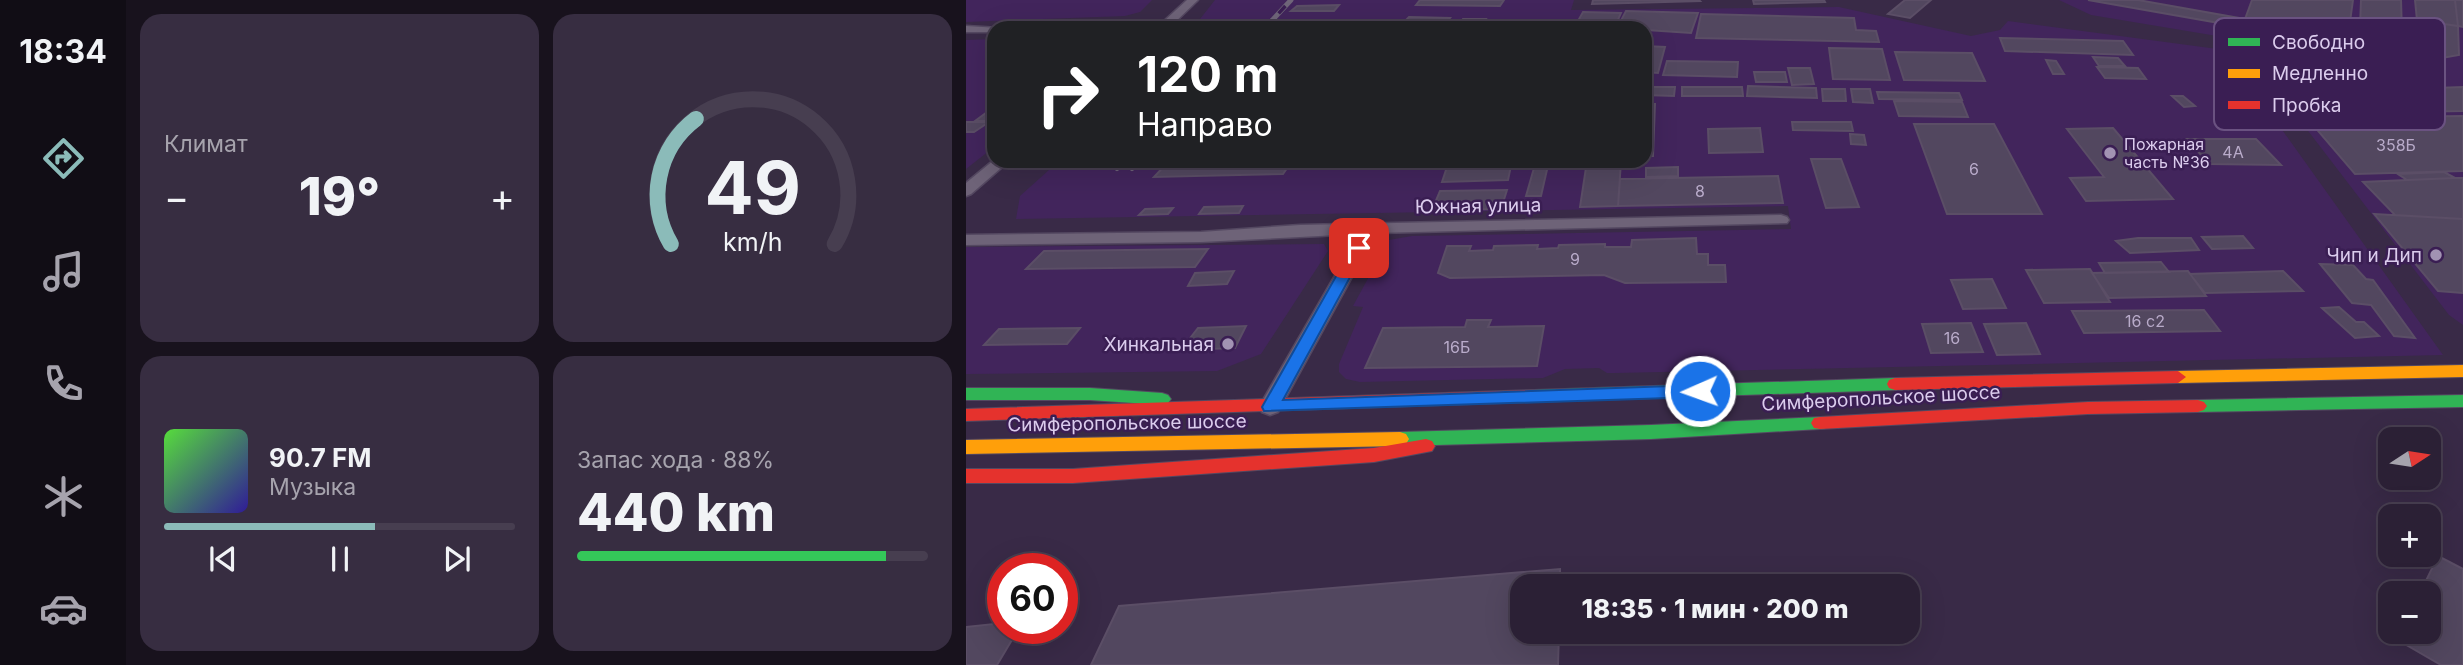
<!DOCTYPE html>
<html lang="ru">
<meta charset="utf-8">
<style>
:root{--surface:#2b2035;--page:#372d41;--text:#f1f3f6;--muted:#a6a3ad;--line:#473e50;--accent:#8bbbb9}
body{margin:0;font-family:Inter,sans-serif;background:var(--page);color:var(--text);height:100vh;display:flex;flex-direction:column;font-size:26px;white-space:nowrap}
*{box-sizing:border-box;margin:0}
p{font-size:23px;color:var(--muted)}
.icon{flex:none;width:38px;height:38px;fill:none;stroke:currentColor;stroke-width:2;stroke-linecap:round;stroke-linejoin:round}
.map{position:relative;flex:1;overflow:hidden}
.details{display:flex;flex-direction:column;gap:14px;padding:14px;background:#18121d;width:840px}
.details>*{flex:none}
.top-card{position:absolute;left:21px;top:21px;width:665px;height:147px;border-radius:21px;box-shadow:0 7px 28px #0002,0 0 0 2px var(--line);background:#202124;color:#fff;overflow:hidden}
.needle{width:46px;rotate:78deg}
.tools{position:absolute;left:1412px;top:427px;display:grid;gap:14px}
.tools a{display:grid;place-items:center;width:63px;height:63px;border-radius:14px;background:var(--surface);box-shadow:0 7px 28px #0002,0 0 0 2px var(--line);font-size:35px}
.speed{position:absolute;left:21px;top:553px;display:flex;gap:14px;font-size:35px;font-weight:700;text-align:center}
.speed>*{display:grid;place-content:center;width:91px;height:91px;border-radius:50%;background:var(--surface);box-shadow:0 7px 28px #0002,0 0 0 2px var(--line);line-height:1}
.speed .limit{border:10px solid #d22;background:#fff;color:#111}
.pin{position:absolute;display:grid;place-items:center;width:60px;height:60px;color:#fff;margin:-30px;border-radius:14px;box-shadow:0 4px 10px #0006}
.me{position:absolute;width:77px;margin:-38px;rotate:268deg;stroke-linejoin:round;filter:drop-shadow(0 0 5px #0008)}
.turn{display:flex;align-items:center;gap:24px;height:147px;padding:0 35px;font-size:32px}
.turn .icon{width:91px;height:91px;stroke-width:2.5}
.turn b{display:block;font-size:49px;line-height:60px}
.big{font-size:52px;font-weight:800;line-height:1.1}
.details .tile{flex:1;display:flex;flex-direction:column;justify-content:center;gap:10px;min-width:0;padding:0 24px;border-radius:21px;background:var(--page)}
.details .dial{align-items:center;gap:0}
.dial svg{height:182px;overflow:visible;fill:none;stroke:var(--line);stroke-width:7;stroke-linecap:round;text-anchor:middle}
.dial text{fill:var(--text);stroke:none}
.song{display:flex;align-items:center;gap:21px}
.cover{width:84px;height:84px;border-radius:10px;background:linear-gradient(135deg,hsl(110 70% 55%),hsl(250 70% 35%))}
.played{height:7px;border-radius:4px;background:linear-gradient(90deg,var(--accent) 60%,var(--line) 60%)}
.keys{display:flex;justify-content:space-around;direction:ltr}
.heat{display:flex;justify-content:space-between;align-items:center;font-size:38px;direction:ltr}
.charge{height:10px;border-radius:5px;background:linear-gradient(90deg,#34c759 88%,var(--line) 0)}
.details .tiles{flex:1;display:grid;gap:14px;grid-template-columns:repeat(2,1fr)}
.trip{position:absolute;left:544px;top:574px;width:410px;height:70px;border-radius:21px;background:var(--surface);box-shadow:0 7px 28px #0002,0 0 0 2px var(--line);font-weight:800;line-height:70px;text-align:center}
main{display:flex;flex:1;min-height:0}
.menu{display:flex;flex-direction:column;width:126px;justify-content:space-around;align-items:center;background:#110d15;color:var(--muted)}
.menu .icon{width:49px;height:49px}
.menu .selected{color:var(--accent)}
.menu b{font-size:32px;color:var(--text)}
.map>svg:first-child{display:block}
.built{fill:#42255c}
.building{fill:#52475f;stroke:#5b4e66;stroke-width:2}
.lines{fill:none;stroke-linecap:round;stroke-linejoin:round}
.street-casing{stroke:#544861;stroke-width:3}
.fast-casing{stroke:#544861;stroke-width:2}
.slow-casing{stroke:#544861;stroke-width:2}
.jam-casing{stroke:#544861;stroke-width:2}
.street{fill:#6e6378;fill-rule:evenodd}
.fast{fill:#30b455;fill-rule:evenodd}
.slow{fill:#ff9f0a;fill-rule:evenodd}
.jam{fill:#e5322d;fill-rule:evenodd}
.rail-far1-casing{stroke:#6f6579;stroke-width:5}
.rail-casing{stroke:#6f6579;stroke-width:6}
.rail-far1{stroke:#3a1e53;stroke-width:3.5;stroke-dasharray:10;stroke-linecap:butt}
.rail{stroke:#3a1e53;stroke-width:4.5;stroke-dasharray:12;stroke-linecap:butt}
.route{fill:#1a73e8;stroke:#114b97;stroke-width:2}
.poi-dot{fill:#a293b3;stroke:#3a1e53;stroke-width:2.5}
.labels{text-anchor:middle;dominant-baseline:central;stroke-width:5;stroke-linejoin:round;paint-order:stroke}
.far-poi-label{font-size:16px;fill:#dbcced;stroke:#3a1e53;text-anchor:start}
.number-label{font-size:16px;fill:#b9abca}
.street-label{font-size:19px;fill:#dbcced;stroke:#3a1e53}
.poi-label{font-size:19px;fill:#dbcced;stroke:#3a1e53;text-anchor:end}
.key{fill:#3a1e53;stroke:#6a5281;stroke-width:2}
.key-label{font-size:19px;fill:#dbcced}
</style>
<main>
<nav class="menu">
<b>18:34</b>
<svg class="icon selected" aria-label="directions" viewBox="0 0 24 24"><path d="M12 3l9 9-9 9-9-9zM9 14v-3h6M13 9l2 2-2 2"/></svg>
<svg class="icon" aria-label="music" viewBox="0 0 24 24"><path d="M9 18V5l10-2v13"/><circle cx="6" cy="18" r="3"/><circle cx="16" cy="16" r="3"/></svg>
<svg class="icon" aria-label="phone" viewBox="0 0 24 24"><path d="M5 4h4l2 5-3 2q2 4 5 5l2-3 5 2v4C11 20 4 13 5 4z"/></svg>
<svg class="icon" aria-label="climate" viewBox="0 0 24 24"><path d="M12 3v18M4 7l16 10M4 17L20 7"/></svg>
<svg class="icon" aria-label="car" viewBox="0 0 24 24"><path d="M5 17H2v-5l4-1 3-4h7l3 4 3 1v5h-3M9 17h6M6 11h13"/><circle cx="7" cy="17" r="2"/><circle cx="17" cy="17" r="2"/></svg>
</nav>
<section class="details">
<div class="tiles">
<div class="tile"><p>Климат</p>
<div class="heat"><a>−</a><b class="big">19°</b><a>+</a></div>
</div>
<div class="tile dial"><svg viewBox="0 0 100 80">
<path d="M14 69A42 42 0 1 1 86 69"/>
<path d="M14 69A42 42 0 0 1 25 14" stroke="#8bbbb9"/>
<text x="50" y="56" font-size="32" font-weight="700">49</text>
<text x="50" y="72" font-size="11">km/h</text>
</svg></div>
<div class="tile">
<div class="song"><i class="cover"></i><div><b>90.7 FM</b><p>Музыка</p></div></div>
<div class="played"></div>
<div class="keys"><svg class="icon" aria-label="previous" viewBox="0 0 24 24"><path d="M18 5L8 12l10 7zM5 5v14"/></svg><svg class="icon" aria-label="pause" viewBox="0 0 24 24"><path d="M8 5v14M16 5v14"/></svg><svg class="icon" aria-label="next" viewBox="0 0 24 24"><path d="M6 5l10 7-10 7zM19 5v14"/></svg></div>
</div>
<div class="tile"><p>Запас хода · 88%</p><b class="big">440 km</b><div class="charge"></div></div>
</div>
</section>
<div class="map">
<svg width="1497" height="665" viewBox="0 0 1497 665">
<rect width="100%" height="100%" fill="#392a47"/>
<path class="built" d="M0 0H186L174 12 159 16 0 22Z
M249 0H608L605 10 873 7 1005 36 1034 30 1042 21 1259 50 1477 355 649 373H641L633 368 599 369 577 378 394 382 380 379 373 372V364L397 307 387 306 423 240 446 236 825 229 822 206 50 219 54 196 93 161H679V28H227Z
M1093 0H1497V325L1483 315 1287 59 1251 36 1125 15Z
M28 39V147L0 169V40Z
M358 244 362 251 295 354 251 371 0 374V247Z"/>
<path class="building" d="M454 0H538L534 6 450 5Z
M627 0H733L734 1 626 4Z
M787 0H858L859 2 788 4Z
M939 0H965L944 18 922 14Z
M1122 0H1172L1279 19 1286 0H1387L1382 36 1385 37 1384 46Z
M1395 0H1435L1436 33 1394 27Z
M1449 0H1489L1492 26 1451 20Z
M1489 0H1497V27L1492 26Z
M373 5 368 11H325L331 6Z
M660 11 732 13 725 33 651 28Z
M617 12 655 13 651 22 612 21Z
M735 14 888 18 890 30 910 31 913 42 730 38Z
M443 17 484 18 480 23 438 22Z
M497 19H520L516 28H493Z
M1451 20 1492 26 1493 55 1459 61 1446 55Z
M1034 38 1157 41 1167 55 1039 51Z
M679 46 699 47 692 73 679 72Z
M863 48 916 49 924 80 867 79Z
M929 52 1006 53 1019 81 938 80Z
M1127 57 1152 58 1159 66H1133Z
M1080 60 1090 61 1098 74H1087Z
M701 61 772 62 771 77 697 75Z
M1131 67 1172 68 1180 79 1139 78Z
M822 68H844L848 84 826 85Z
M788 72H819L821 82H790Z
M1458 82 1469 88 1497 87V111L1442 112 1398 84Z
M782 86 850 88 851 98 781 96Z
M679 87H709L708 96 679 95Z
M716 87H776L777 96H716Z
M856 89H879L880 101H857Z
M885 89H904L907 103 887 102Z
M911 92 993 93 996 100 913 99Z
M1206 96H1217L1229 106 1218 107Z
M928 101 996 102 1002 117 933 116Z
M679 104H689L687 156H679Z
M28 107V121H9Z
M1497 116V171L1389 174 1341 118Z
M0 122H23L8 132H0Z
M826 122H885L887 131 827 130Z
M948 124H1028L1076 214H981Z
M794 128 797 152 743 153 742 129Z
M1147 128 1207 199 1120 201 1104 178 1138 177 1101 129Z
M884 134 898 135 900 145 885 144Z
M1221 139H1290L1315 165 1243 164Z
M845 159H875L893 207 860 208Z
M203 161H326L317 174 188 177Z
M483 161H546L542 180 476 182Z
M570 161H583L575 196H560Z
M621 161H655L652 206 614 207Z
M712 167V176L680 177V168Z
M1478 172 1489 178 1441 180 1432 174Z
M812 176 817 203 652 206 654 179Z
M1489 178H1497V219L1429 215 1397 182Z
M541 190 535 209 466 210 474 191Z
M277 206 273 213 233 214 238 207Z
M207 208 202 214 173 215 179 209Z
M1408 214 1497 219V293L1472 291Z
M1277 236 1287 248 1246 249 1236 237Z
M730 238 731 254H742V265H759L760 282 659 283 638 275 484 278 472 273 481 246H505L503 251 527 250 528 246 572 245 571 249 592 248 593 245 639 244V247H665L666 240Z
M1172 238H1225L1233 250 1164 253 1150 241Z
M242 249 229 267 60 269 78 251Z
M1195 262 1203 272 1139 273 1133 263Z
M1354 264 1387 265 1400 279 1407 280 1449 338 1428 336 1405 305 1386 303Z
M1124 269 1144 302 1078 303 1060 270Z
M268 271 261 284 222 286 229 273Z
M1222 271 1240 296 1143 298 1126 273Z
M1317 271 1337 291 1239 293 1224 274Z
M1026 279 1040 308 997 309 985 280Z
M1373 307 1390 322H1398L1413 336 1389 338 1356 308Z
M1238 310 1254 331 1118 333 1106 311Z
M501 320H525L522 327 578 326 571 366 399 368 417 328 499 327Z
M1005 323 1017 352 965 353 956 324Z
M1060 323 1074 354 1031 355 1018 324Z
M280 326 269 348 215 350 232 328Z
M114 328 101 344 18 345 33 329Z
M1472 556 1497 569V665H1475L1432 640 1436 632H1463V593H1454Z
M594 569V586H556V632H593L592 665H125L153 606Z
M37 623V628H53L31 665H0V627Z"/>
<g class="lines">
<defs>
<path id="street" d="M221 0H232L203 28H46L52 25 198 21Z
M0 26 33 28H28V32H0Z
M28 160 43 161 5 194 0 196V183Z
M815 215 821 217 823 220 821 223 410 233 312 412 304 415 296 412 293 407 393 234 235 242 0 245V235L235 232 334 225Z"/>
<path id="fast" d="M929 378 935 380 937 384 935 388 929 390 568 402 562 400 559 396 562 392 568 390Z
M0 388H124L196 393 202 395 205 399 202 403 196 405 124 400H0Z
M1497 395V407L1232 412 1226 410 1223 406 1226 402 1232 400Z
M854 417 860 418 863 423 860 428 854 429 685 439 434 446 428 444 425 439 428 434 434 432 685 425Z"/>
<path id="slow" d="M1497 365V377L1212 383 1204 377 1212 371Z
M434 432 440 434 443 439 440 444 434 446 0 454V440Z"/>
<path id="jam" d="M1212 371 1220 377 1212 383 929 390 923 388 921 384 923 380 929 378Z
M568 390 574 392 577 396 574 400 568 402 0 421V409Z
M1232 400 1238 402 1241 406 1238 410 1232 412 1122 414 854 429 848 428 845 423 848 418 854 417 1122 402Z
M460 439 466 441 469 446 466 451 408 462 107 483H0V469H107L408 448Z"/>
</defs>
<use href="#street" class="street-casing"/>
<use href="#fast" class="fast-casing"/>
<use href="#slow" class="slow-casing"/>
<use href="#jam" class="jam-casing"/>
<use href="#street" class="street"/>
<use href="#fast" class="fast"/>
<use href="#slow" class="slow"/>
<use href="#jam" class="jam"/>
<defs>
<path id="rail-far1" d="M299 28 325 0"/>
<path id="rail" d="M151 168 158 161
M166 168 173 161"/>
</defs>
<use href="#rail-far1" class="rail-far1-casing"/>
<use href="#rail" class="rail-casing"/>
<use href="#rail-far1" class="rail-far1"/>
<use href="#rail" class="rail"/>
</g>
<path class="route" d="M393 244 400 248 317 400 734 385 742 391 734 397 298 411 296 407 386 248Z"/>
<g class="poi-dot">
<circle cx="1144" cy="153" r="7"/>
<circle cx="1470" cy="255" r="7"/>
<circle cx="262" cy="344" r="7"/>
</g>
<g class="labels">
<g class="far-poi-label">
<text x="1158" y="144">Пожарная<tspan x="1158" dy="18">часть №36</tspan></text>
</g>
<g class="number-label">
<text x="1430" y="145">358Б</text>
<text x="1267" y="152">4А</text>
<text x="1008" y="169">6</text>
<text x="734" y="191">8</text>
<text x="609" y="259">9</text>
<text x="1179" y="321">16 с2</text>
<text x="986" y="338">16</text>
<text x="491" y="347">16Б</text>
</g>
<g class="street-label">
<text transform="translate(512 206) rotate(-1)">Южная улица</text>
<text transform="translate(915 398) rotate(-3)">Симферопольское шоссе</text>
<text transform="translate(161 423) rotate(-1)">Симферопольское шоссе</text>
</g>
<g class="poi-label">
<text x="1456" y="255">Чип и Дип</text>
<text x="248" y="344">Хинкальная</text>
</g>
</g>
<rect x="1248" y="18" width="231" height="112" rx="10" class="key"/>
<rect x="1262" y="38" width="32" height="8" fill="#30b455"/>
<rect x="1262" y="69" width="32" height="9" fill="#ff9f0a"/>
<rect x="1262" y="101" width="32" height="8" fill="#e5322d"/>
<g class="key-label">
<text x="1306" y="49">Свободно</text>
<text x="1306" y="80">Медленно</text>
<text x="1306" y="112">Пробка</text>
</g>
</svg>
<div class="tools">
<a><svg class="needle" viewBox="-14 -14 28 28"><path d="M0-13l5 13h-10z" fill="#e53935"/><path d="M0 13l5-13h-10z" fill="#a6a3ad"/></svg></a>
<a>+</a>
<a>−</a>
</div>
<div class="speed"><div class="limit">60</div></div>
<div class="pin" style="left:393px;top:248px;background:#d93025"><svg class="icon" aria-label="arrive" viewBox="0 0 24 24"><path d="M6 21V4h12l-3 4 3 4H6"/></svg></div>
<svg class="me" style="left:734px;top:391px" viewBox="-20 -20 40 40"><circle r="17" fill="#1a73e8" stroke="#fff" stroke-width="3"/><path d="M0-11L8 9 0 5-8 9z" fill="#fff"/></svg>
<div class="trip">18:35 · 1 мин · 200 m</div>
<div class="top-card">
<div class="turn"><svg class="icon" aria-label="right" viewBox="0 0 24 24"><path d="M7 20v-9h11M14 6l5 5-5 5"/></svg><div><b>120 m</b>Направо</div></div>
</div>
</div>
</main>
